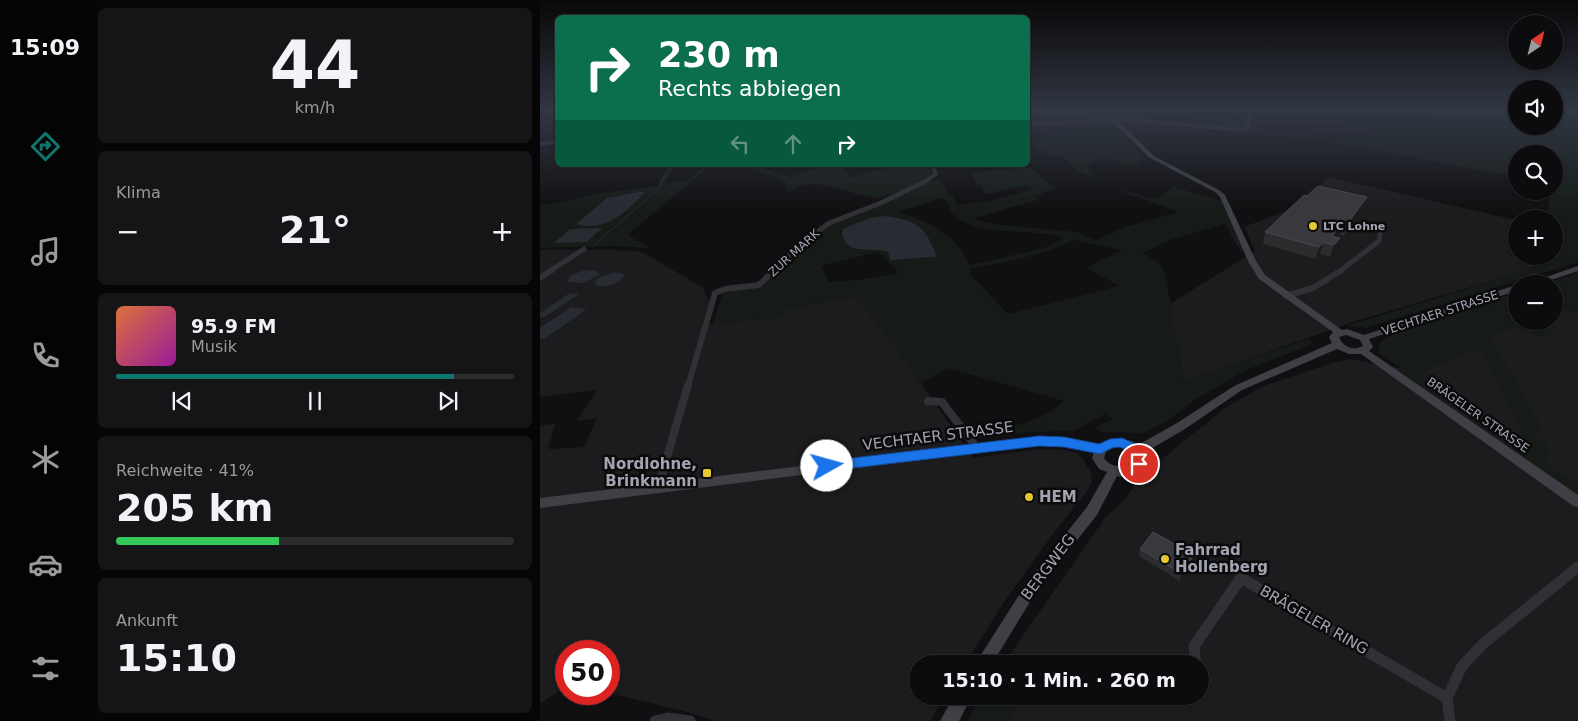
<!DOCTYPE html>
<html lang="de">
<meta charset="utf-8">
<style>
:root{--surface:#0c0b0d;--page:#151416;--text:#f1f3f6;--muted:#9a9b9d;--line:#2c2b2e;--accent:#0f766e}
body{margin:0;font-family:"DejaVu Sans",sans-serif;background:var(--page);color:var(--text);height:100vh;display:flex;flex-direction:column;font-size:19px;white-space:nowrap}
*{box-sizing:border-box;margin:0}
p{font-size:16px;color:var(--muted)}
.icon{flex:none;width:28px;height:28px;fill:none;stroke:currentColor;stroke-width:2;stroke-linecap:round;stroke-linejoin:round}
.map{position:relative;flex:1;overflow:hidden}
.sheet{display:flex;flex-direction:column;gap:8px;padding:8px;background:#070607;width:450px}
.sheet>*{flex:none}
.banner{position:absolute;left:15px;top:15px;width:475px;height:152px;border-radius:8px;box-shadow:0 1px 4px #0004,0 0 0 1px var(--line);background:#0b6e4f;color:#fff;overflow:hidden}
.needle{width:32px;rotate:35deg}
.tools{position:absolute;left:968px;top:15px;display:grid;gap:10px}
.tools a{display:grid;place-items:center;width:55px;height:55px;border-radius:50%;background:var(--surface);box-shadow:0 1px 4px #0004,0 0 0 1px var(--line);font-size:25px}
.speed{position:absolute;left:15px;top:640px;display:flex;gap:10px;font-size:25px;font-weight:700;text-align:center}
.speed>*{display:grid;place-content:center;width:65px;height:65px;border-radius:50%;background:var(--surface);box-shadow:0 1px 4px #0004,0 0 0 1px var(--line);line-height:1}
.speed .limit{border:8px solid #d22;background:#fff;color:#111}
.pin{position:absolute;display:grid;place-items:center;width:42px;height:42px;color:#fff;margin:-21px;border:2px solid #fff;border-radius:50%;box-shadow:0 1px 5px #0007}
.me{position:absolute;width:55px;margin:-28px;rotate:83deg;stroke-linejoin:round;filter:drop-shadow(0 0 4px #0008)}
.turn{display:flex;align-items:center;gap:18px;height:105px;padding:0 20px;font-size:22px}
.turn .icon{width:65px;height:65px;stroke-width:2.5}
.turn b{display:block;font-size:35px;line-height:42px}
.lanes{display:flex;align-items:center;height:48px;padding:0 20px;background:#0003;justify-content:center;gap:25px;direction:ltr}
.lanes .off{opacity:.35}
.big{font-size:38px;font-weight:600;line-height:1.1}
.sheet .widget{flex:1;display:flex;flex-direction:column;justify-content:center;gap:8px;min-width:0;padding:0 18px;border-radius:8px;background:var(--page)}
.sheet .dial{align-items:center;gap:0}
.dial b{font-size:65px;line-height:1}
.song{display:flex;align-items:center;gap:15px}
.cover{width:60px;height:60px;border-radius:8px;background:linear-gradient(135deg,hsl(20 70% 55%),hsl(300 70% 35%))}
.played{height:5px;border-radius:2px;background:linear-gradient(90deg,var(--accent) 85%,var(--line) 85%)}
.keys{display:flex;justify-content:space-around;direction:ltr}
.heat{display:flex;justify-content:space-between;align-items:center;font-size:28px;direction:ltr}
.charge{height:8px;border-radius:4px;background:linear-gradient(90deg,#34c759 41%,var(--line) 0)}
.trip{position:absolute;left:369px;top:655px;width:300px;height:50px;border-radius:25px;background:var(--surface);box-shadow:0 1px 4px #0004,0 0 0 1px var(--line);font-weight:600;line-height:50px;text-align:center}
main{display:flex;flex:1;min-height:0}
.menu{display:flex;flex-direction:column;width:90px;justify-content:space-around;align-items:center;background:#050405;color:var(--muted)}
.menu .icon{width:35px;height:35px}
.menu .on{color:var(--accent)}
.menu b{font-size:22px;color:var(--text)}
.map>svg:first-child{display:block}
.built{fill:#1c1c1e}
.green{fill:#161b18;fill-rule:evenodd}
.water{fill:#272c33}
.lines{fill:none;stroke-linecap:round;stroke-linejoin:round}
.stream{stroke:#272c33;stroke-width:1}
.street-far4{stroke:#313135;stroke-width:4}
.street-far3{stroke:#313135;stroke-width:5}
.street-far2{stroke:#313135;stroke-width:6}
.street-far1{stroke:#313135;stroke-width:8}
.street{stroke:#313135;stroke-width:11}
.secondary{fill:#3f3f45;fill-rule:evenodd}
.wall{fill:#2c2c2f}
.shaded-wall{fill:#1b1b1d}
.building{fill:#39393d;stroke:#494a4f}
.route{fill:#1a73e8;stroke:#114b97}
.poi-dot{fill:#e3c735;stroke:#0b0b0c;stroke-width:2}
.labels{text-anchor:middle;dominant-baseline:central;stroke-width:5;stroke-linejoin:round;paint-order:stroke}
.far-poi-label{font-size:11px;font-weight:bold;fill:#a2a4b1;stroke:#0b0b0c;text-anchor:start}
.street-label{font-size:12px;fill:#a2a4b1;stroke:#0b0b0c}
.near-street-label{font-size:15px;fill:#a2a4b1;stroke:#0b0b0c}
.near-poi-label{font-size:15px;font-weight:bold;fill:#a2a4b1;stroke:#0b0b0c;text-anchor:start}
</style>
<main>
<nav class="menu">
<b>15:09</b>
<svg class="icon on" aria-label="directions" viewBox="0 0 24 24"><path d="M12 3l9 9-9 9-9-9zM9 14v-3h6M13 9l2 2-2 2"/></svg>
<svg class="icon" aria-label="music" viewBox="0 0 24 24"><path d="M9 18V5l10-2v13"/><circle cx="6" cy="18" r="3"/><circle cx="16" cy="16" r="3"/></svg>
<svg class="icon" aria-label="phone" viewBox="0 0 24 24"><path d="M5 4h4l2 5-3 2q2 4 5 5l2-3 5 2v4C11 20 4 13 5 4z"/></svg>
<svg class="icon" aria-label="climate" viewBox="0 0 24 24"><path d="M12 3v18M4 7l16 10M4 17L20 7"/></svg>
<svg class="icon" aria-label="car" viewBox="0 0 24 24"><path d="M5 17H2v-5l4-1 3-4h7l3 4 3 1v5h-3M9 17h6M6 11h13"/><circle cx="7" cy="17" r="2"/><circle cx="17" cy="17" r="2"/></svg>
<svg class="icon" aria-label="filters" viewBox="0 0 24 24"><path d="M4 7h16M4 17h16"/><circle cx="9" cy="7" r="2"/><circle cx="15" cy="17" r="2"/></svg>
</nav>
<section class="sheet">
<div class="widget dial"><b>44</b><p>km/h</p></div>
<div class="widget"><p>Klima</p>
<div class="heat"><a>−</a><b class="big">21°</b><a>+</a></div>
</div>
<div class="widget">
<div class="song"><i class="cover"></i><div><b>95.9 FM</b><p>Musik</p></div></div>
<div class="played"></div>
<div class="keys"><svg class="icon" aria-label="previous" viewBox="0 0 24 24"><path d="M18 5L8 12l10 7zM5 5v14"/></svg><svg class="icon" aria-label="pause" viewBox="0 0 24 24"><path d="M8 5v14M16 5v14"/></svg><svg class="icon" aria-label="next" viewBox="0 0 24 24"><path d="M6 5l10 7-10 7zM19 5v14"/></svg></div>
</div>
<div class="widget"><p>Reichweite · 41%</p><b class="big">205 km</b><div class="charge"></div></div>
<div class="widget"><p>Ankunft</p><b class="big">15:10</b></div>
</section>
<div class="map">
<svg width="1038" height="721" viewBox="0 0 1038 721">
<rect width="100%" height="100%" fill="#100f11"/>
<path class="built" d="M788 177 976 220V256H1014V229L1025 242V246L1015 257 988 270 816 321 644 381 630 304 715 251 704 227 761 205Z
M0 250H74L96 251 106 254 163 288 170 303 162 325 242 317 243 310 316 296 359 352 433 458 492 450H523L536 453 542 458 551 473 552 481 548 490 512 535 462 605 425 664H378V696H405L390 721H176L143 711 69 693V651H26V686L0 704V425L15 424 8 449 44 447 57 418 37 421 57 390 0 397Z
M1014 308 1038 312V721H470L480 696H660V664H463L565 518 585 499 600 477 685 408 723 386 792 363 811 359 863 369 976 321H1014Z"/>
<path class="green" d="M505 111H557L567 120 488 123V114Z
M885 111H976V126H1014V111L1038 112V262L826 328 806 326 988 270C997 266 1029 253 1024 241 1020 232 1014 229 1014 219H1009L1007 213 1011 192 1014 191V154H976V177L777 139 701 131 708 130 766 135 800 141 846 131 805 128 810 124 835 125 838 121 875 125 899 118Z
M656 116 708 121 707 127 702 129 586 119 597 118 652 123Z
M570 122C583 134 593 148 606 159L593 166C580 162 557 153 547 167L557 179H555L538 171 520 155 509 156 494 145 503 142 513 133H538L536 123Z
M129 165H135L125 183 148 181 165 165H170L88 235 109 248 75 246 0 248V206L62 193 117 186Z
M197 165H213L250 177 286 165H299L312 178 352 165H390L393 172H390L391 175 388 178C379 182 345 199 338 198 305 196 279 172 247 192L245 182 242 179Z
M481 167C501 169 500 181 516 187L495 197 500 199 433 219 460 225 536 232 556 240 585 227 638 212 576 189 616 199 634 187 682 201 704 252 700 251 685 224 630 240 603 253 619 263 625 272 644 380 768 339 773 344 704 371 655 400 627 421 608 431 602 433 562 432 554 428 572 419 565 414 533 431 486 432 440 439 432 433C466 428 498 425 524 401L408 368 381 383 316 296 243 310 242 317 173 324 183 293 220 286 262 245 286 226 312 215 341 206 397 179 404 185 408 195 414 197 417 205 449 201 494 189 489 185 445 194 441 185 437 186 432 173ZM401 198 408 202 410 212C441 240 486 226 523 238L504 248 430 265C415 233 391 223 359 212ZM343 216 366 219 391 258 353 260H350L348 252 330 249 315 250 303 229 336 217ZM534 240 581 250 546 268 579 286 468 314 430 274 432 268C466 263 503 255 534 240ZM338 252 359 273 317 280 289 282 281 266Z
M1038 273V312L1014 308V284H1002Z
M976 292V321H993L1013 336 1002 338 974 327 951 338 1002 428 993 433 1007 444 1006 464 1038 486V498L964 447V442L981 433 944 356 932 350 877 374 966 431 956 437 947 435 857 372 862 369 839 353V343L847 337Z
M441 696H480L470 721H427Z"/>
<path class="water" d="M99 192H105C87 212 65 233 36 224L67 198Z
M343 216C373 219 384 224 396 254L395 257 353 260H350L348 252C329 246 308 258 302 233L303 229 330 218Z
M62 228 47 242 14 243 30 229Z
M44 270 57 271 59 275 43 283 27 282 30 276Z
M72 273H81L84 276C78 285 63 289 54 284L58 278Z
M30 293 39 294 5 317H0V313Z
M31 307 47 309 4 339 0 338V328Z"/>
<g class="lines">
<path class="stream" d="M52 247 117 190 131 165
M10 268 34 253"/>
<path class="street-far4" d="M488 124 589 120 703 130 708 127 710 111
M0 144 18 141
M385 182 396 174 392 165"/>
<path class="street-far3" d="M10 271 44 249
M233 271 260 245 289 223 341 203 388 180
M800 271 839 241 840 234"/>
<path class="street-far2" d="M0 278 12 270
M746 296 773 288 802 270
M148 386 175 293 185 289 219 285 234 270"/>
<path class="street-far1" d="M388 401 402 402 437 448
M118 488 148 385"/>
<path class="street" d="M656 664 654 646 701 578 907 698 922 666 944 643 1038 567
M907 698 910 721
M115 721 128 718 150 721"/>
<path class="secondary" d="M558 111H563L581 124 614 156 679 190 685 195 716 261 725 275 802 330 807 329 824 335 976 285V291L829 339 833 347 829 351 1038 495V507L1033 506 821 354H809L797 349 702 390 645 429 604 453 606 459 600 470 580 477 577 476 557 515 498 589 452 664H435L488 581 547 507 567 472 559 469 552 458 554 452 524 446 499 445 0 508V498L499 437 524 438 559 444 575 438 592 441 598 445 637 423 694 386 792 343 789 337 793 332 719 279 708 261 680 197 675 192 610 158 577 126ZM806 335 820 340 823 346C813 351 803 347 799 337ZM575 446C584 447 592 449 594 459L591 464C581 467 571 468 564 458L566 452Z
M1038 266V271L999 284H986Z
M414 696H432L419 721H400Z"/>
</g>
<path class="wall" d="M767 196 827 197 823 208 804 236 800 235 798 238 796 250 790 257 780 254 776 259 723 244 725 232Z
M600 549 652 563 640 581 599 556Z"/>
<path class="shaded-wall" d="M827 197 823 208 804 236 807 224Z
M803 223 800 235 792 245V236Z
M800 238 796 250 790 257 794 245Z
M783 242 780 254 776 259 779 247Z
M654 555 652 563 640 581 641 573Z"/>
<path class="building" d="M778 186 827 197 807 224 803 223 792 236 800 238 794 245 783 242 779 247 725 232 764 195 767 196Z
M613 532 654 555 641 573 600 549Z"/>
<linearGradient id="sky" x2="0" y2="1"><stop stop-color="#090809"/><stop offset="0.52" stop-color="#313743"/><stop offset="1" stop-color="#313743" stop-opacity="0"/></linearGradient>
<rect width="1038" height="212" fill="url(#sky)"/>
<path class="route" d="M499 436 524 437 559 444 570 439 582 438 602 447 607 459 604 467H594L592 464 593 459 592 453 580 447 572 448 560 454 524 447 499 446 287 471 282 469 280 466 282 462 287 461Z"/>
<g class="poi-dot">
<circle cx="773" cy="226" r="5"/>
<rect x="162" y="468" width="10" height="10" rx="2.5"/>
<circle cx="489" cy="497" r="5"/>
<circle cx="625" cy="559" r="5"/>
</g>
<g class="labels">
<g class="far-poi-label">
<text x="783" y="226">LTC Lohne</text>
</g>
<g class="street-label">
<text transform="translate(254 253) rotate(-42)">ZUR MARK</text>
<text transform="translate(900 313) rotate(-18)">VECHTAER STRASSE</text>
<text transform="translate(938 415) rotate(35)">BRÄGELER STRASSE</text>
</g>
<g class="near-street-label">
<text transform="translate(398 436) rotate(-7)">VECHTAER STRASSE</text>
<text transform="translate(508 567) rotate(-53)">BERGWEG</text>
<text transform="translate(774 620) rotate(30)">BRÄGELER RING</text>
</g>
<g class="near-poi-label">
<text x="157" y="464" text-anchor="end">Nordlohne,<tspan x="157" dy="17">Brinkmann</tspan></text>
<text x="499" y="497">HEM</text>
<text x="635" y="550">Fahrrad<tspan x="635" dy="17">Hollenberg</tspan></text>
</g>
</g>
</svg>
<div class="tools">
<a><svg class="needle" viewBox="-14 -14 28 28"><path d="M0-13l5 13h-10z" fill="#e53935"/><path d="M0 13l5-13h-10z" fill="#9a9b9d"/></svg></a>
<a><svg class="icon" aria-label="sound" viewBox="0 0 24 24"><path d="M4 9h4l5-4v14l-5-4H4zM17 9q2 3 0 6"/></svg></a>
<a><svg class="icon" aria-label="search" viewBox="0 0 24 24"><circle cx="10" cy="10" r="6"/><path d="M15 15l6 6"/></svg></a>
<a>+</a>
<a>−</a>
</div>
<div class="speed"><div class="limit">50</div></div>
<div class="pin" style="left:599px;top:464px;background:#d93025"><svg class="icon" aria-label="arrive" viewBox="0 0 24 24"><path d="M6 21V4h12l-3 4 3 4H6"/></svg></div>
<svg class="me" style="left:287px;top:466px" viewBox="-20 -20 40 40"><circle r="19" fill="#fff"/><path d="M0-13L10 11 0 6-10 11z" fill="#1a73e8"/></svg>
<div class="trip">15:10 · 1 Min. · 260 m</div>
<div class="banner">
<div class="turn"><svg class="icon" aria-label="right" viewBox="0 0 24 24"><path d="M7 20v-9h11M14 6l5 5-5 5"/></svg><div><b>230 m</b>Rechts abbiegen</div></div>
<div class="lanes"><svg class="icon off" aria-label="left" viewBox="0 0 24 24"><path d="M17 20v-9H6M10 6l-5 5 5 5"/></svg><svg class="icon off" aria-label="ahead" viewBox="0 0 24 24"><path d="M12 20V5M6 11l6-6 6 6"/></svg><svg class="icon" aria-label="right" viewBox="0 0 24 24"><path d="M7 20v-9h11M14 6l5 5-5 5"/></svg></div>
</div>
</div>
</main>
